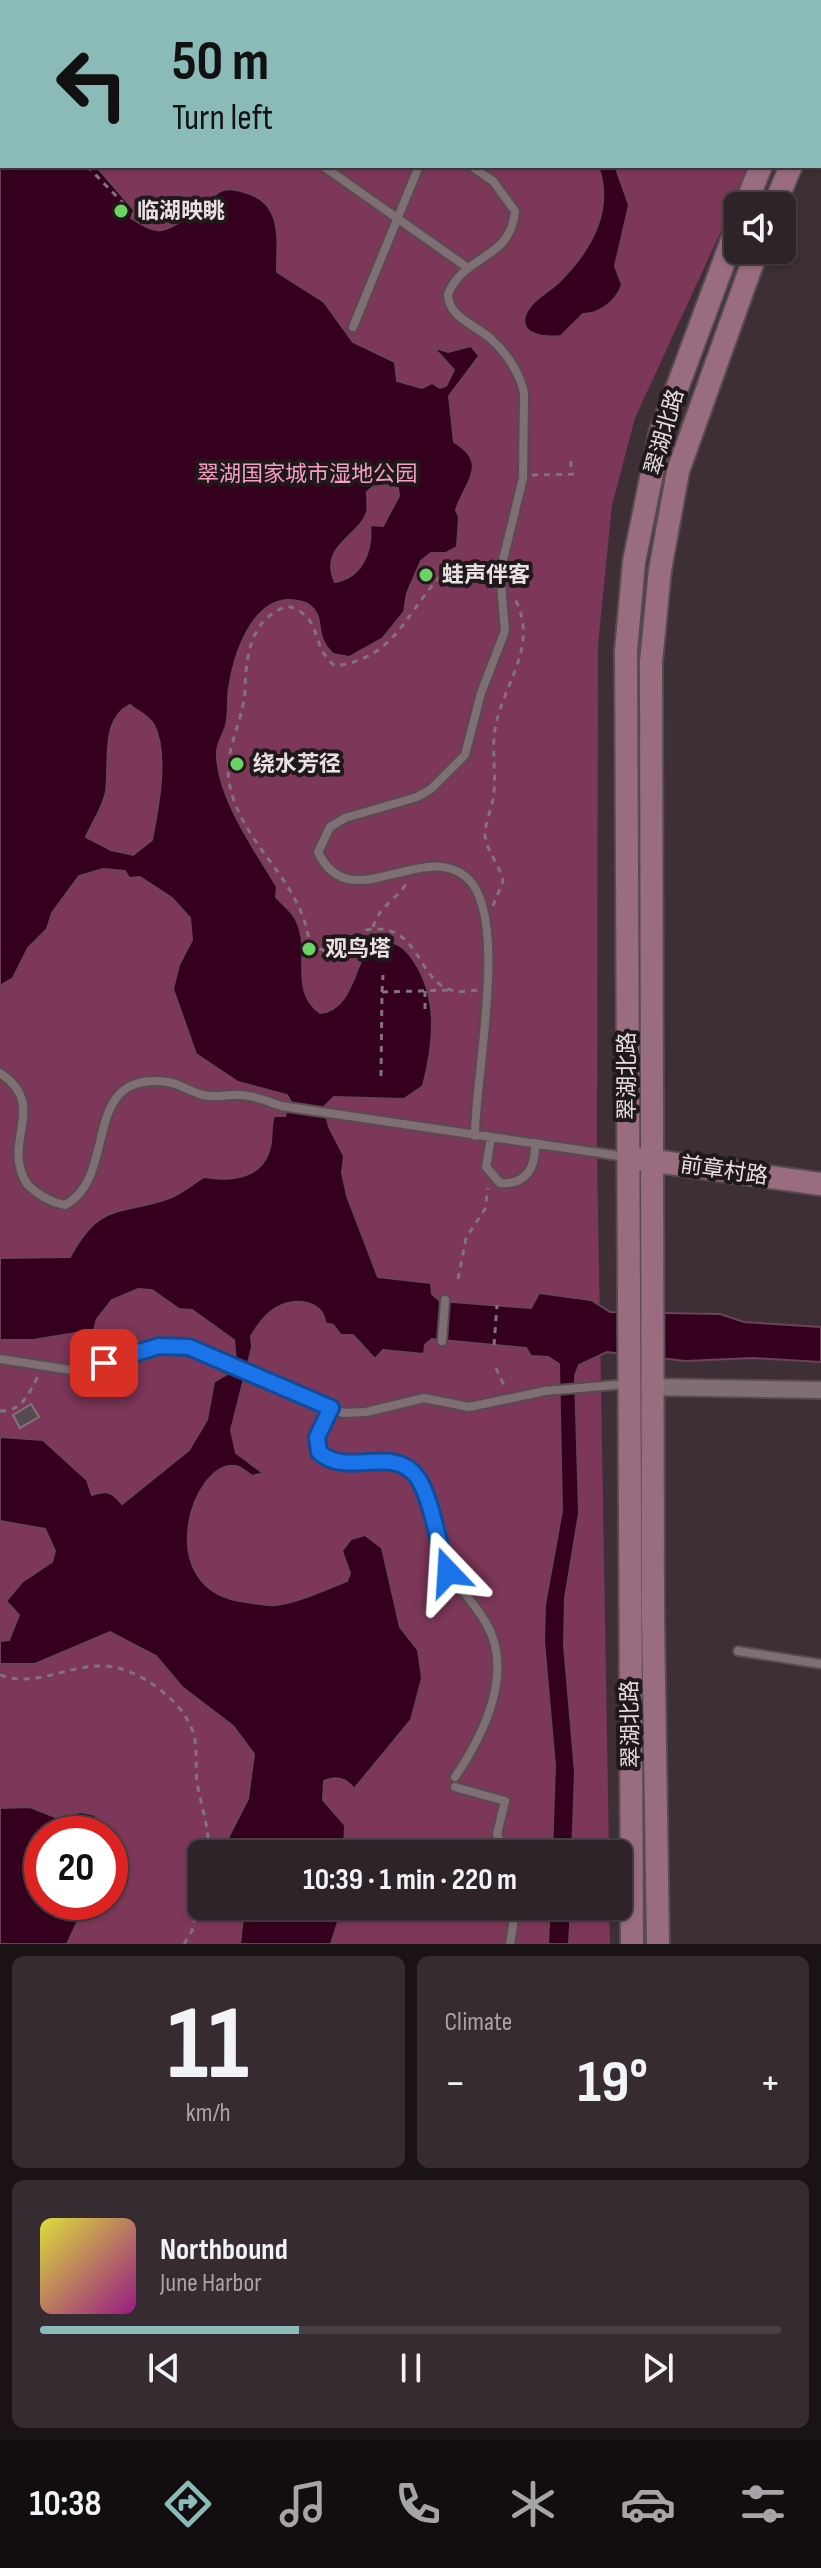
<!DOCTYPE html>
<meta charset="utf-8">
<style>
:root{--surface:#2e2328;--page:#362b30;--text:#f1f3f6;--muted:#a7a4a8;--line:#494045;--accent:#8bbbb9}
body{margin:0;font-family:"Sofia Sans Condensed","Noto Sans SC",sans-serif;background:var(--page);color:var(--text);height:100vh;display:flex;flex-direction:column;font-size:30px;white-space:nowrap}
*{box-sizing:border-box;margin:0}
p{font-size:26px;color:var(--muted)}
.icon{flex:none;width:44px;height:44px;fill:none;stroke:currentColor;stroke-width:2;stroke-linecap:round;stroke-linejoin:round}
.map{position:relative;height:1944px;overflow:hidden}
.panel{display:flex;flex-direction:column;gap:12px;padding:12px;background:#191316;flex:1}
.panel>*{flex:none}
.top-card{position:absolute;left:0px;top:0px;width:822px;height:168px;box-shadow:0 2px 6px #0004,0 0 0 2px var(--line);background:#8bbbb9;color:#111;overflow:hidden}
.tools{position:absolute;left:724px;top:192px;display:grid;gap:16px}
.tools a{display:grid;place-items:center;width:72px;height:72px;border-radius:12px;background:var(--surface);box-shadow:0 2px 6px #0004,0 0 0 2px var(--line);font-size:40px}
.speed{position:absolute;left:24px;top:1816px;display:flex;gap:16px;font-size:40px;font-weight:700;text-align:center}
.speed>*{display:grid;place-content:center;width:104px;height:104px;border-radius:50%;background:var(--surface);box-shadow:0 2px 6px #0004,0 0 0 2px var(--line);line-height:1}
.speed .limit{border:12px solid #d22;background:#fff;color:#111}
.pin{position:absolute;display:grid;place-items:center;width:68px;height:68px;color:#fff;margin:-34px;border-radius:16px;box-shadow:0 4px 12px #0006}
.me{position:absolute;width:88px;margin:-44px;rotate:340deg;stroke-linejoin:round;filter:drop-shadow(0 0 6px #0008)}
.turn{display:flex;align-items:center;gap:28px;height:168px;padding:0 40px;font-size:36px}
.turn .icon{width:104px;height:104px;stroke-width:2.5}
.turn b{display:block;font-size:56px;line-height:68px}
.big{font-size:60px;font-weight:700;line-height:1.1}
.panel .tile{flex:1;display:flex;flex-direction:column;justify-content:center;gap:12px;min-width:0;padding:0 28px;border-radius:12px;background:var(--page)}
.panel .dial{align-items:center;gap:0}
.dial b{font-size:104px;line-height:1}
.song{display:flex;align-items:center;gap:24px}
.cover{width:96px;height:96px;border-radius:12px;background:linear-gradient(135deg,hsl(60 70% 55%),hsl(310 70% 35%))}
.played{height:8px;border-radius:4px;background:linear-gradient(90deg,var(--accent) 35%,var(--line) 35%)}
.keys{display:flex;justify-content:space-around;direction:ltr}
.heat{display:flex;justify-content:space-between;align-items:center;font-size:44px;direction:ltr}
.panel .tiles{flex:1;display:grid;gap:12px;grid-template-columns:1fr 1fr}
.tile:last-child{grid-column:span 2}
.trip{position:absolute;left:188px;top:1840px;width:444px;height:80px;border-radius:12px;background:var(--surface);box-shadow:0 2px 6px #0004,0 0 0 2px var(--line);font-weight:700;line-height:80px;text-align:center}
.dock{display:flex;height:128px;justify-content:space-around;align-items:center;background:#120e10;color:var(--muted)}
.dock .icon{width:56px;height:56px}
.dock .selected{color:var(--accent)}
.dock b{font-size:36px;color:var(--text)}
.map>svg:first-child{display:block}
.green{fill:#7d3758;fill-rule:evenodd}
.water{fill:#35001d;stroke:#6b4358;stroke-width:2;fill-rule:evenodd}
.building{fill:#58494f;stroke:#837379;stroke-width:2}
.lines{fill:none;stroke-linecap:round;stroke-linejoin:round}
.lane-casing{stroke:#574b50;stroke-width:12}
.street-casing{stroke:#574b50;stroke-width:20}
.secondary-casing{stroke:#574b50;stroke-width:26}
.path{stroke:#807478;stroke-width:3;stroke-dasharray:6 6;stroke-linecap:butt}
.lane{stroke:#7f6f75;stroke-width:8}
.street{stroke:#7f6f75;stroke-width:16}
.secondary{stroke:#996c80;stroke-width:22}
.route-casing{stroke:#114b97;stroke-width:20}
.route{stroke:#1a73e8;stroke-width:14}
.poi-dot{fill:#6bd363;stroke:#20191c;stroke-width:3}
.labels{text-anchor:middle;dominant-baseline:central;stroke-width:8;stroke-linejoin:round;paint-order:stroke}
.poi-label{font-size:22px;font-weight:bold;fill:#e9e0e3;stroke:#20191c;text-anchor:start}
.street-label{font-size:22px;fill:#e9e0e3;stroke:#20191c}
.park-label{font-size:22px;fill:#f89ec5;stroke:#20191c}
</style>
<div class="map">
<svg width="821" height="1944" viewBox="0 0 821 1944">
<rect width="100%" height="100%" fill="#3d2f35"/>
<path class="green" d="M0 0H806L2 2V166H751L635 418 612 505 598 645 597 1152 609 1854H202V1906H609L610 1944H0ZM42 1834H110V1902H42Z"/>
<path class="water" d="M0 98 2 166H96L134 210 131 218C171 245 165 220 199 217 208 210 210 198 219 192 226 187 236 190 244 192 284 202 277 240 277 272L324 302 353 342 395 362 397 381 422 388 432 383 440 388 446 386 454 370 433 347 448 352 471 346 479 356 449 396 454 442C490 464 465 481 456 510L459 517 457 547 446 553H431L421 561 407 593 404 612 383 638 349 657 333 654C311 633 328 619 308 604 257 583 235 650 229 688 227 700 229 713 226 725 224 734 216 744 217 754 217 797 255 850 277 887L276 897C282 904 294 913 297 922 311 951 289 991 320 1013 351 1010 354 969 368 947 389 938 401 941 414 961 439 999 434 1043 423 1086L404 1099 334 1097 324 1107 329 1127 344 1156 342 1173 347 1196 378 1277 431 1283 432 1294 440 1301 531 1308 539 1293 591 1300 610 1312 720 1314 744 1322 821 1327V1362L753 1358 685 1361 607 1352 579 1365 575 1376 579 1513 565 1598 564 1645 575 1773 572 1854H552L555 1765 544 1641 545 1605 562 1511 559 1364 548 1357 531 1356 526 1348 432 1339 425 1345 424 1354 383 1350 375 1359 353 1335H341L333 1325 325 1323C324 1301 294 1297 278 1307 266 1313 258 1325 251 1336L252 1347 231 1430 236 1453 263 1473 252 1476C248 1473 241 1467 236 1466 192 1459 150 1592 246 1602 255 1603 267 1606 276 1605 299 1602 326 1589 347 1581L350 1573 342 1551 351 1539 365 1535 382 1548 400 1627 418 1650 422 1678 411 1720 354 1789C346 1778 337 1775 324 1781L323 1800 345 1825 344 1854H227L226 1842 248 1799 254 1754 233 1726 182 1687 156 1656 110 1632 35 1664H0V1641L9 1640 19 1615 6 1601 22 1582 52 1562 55 1551 45 1529 0 1521V1437L43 1440 87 1480 92 1495C106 1490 112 1491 122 1504L189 1450 207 1420 214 1382 229 1373 236 1361 234 1340 192 1310 179 1309 152 1290 138 1289 112 1300 97 1319 94 1330 33 1340H0V1258L70 1257C99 1203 117 1215 167 1199 180 1195 192 1184 204 1177 233 1182 266 1178 271 1142 272 1133 271 1125 274 1116H285L291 1102 287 1095 238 1082 196 1054 173 989 179 965 192 940 190 918 172 898 140 877 129 878 125 871 103 869 79 876 52 913 47 929 28 948 13 978 0 986ZM387 480 398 488 399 496 383 526 370 525C373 552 361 578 335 582 318 546 361 535 367 512 368 506 367 498 367 492L376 484ZM130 705C138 712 148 715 154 725 169 755 158 809 152 840L133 855 111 850 86 837C92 823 104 806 106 791 110 763 100 720 130 705Z
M598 166H615L629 205 615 266 622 285C616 301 600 314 583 314L561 336C545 338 515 335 527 311 534 298 550 291 559 282 591 250 614 210 598 166Z
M30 1807 55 1817 81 1812 95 1815 104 1834H42V1902H87L67 1944H0V1808Z
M239 1906H343L331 1944H240L243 1917Z
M550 1906H571L569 1944H548Z"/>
<path class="building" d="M31 1404 39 1417 20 1428 13 1415Z"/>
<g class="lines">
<defs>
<path id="lane" d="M207 0 208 2
M110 2V0
M301 2V0
M556 2 558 0
M0 10 2 6
M323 166 468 268
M471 166 493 181 515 211C511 260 464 254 448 294 448 317 475 325 490 338 506 352 520 373 524 393L523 478 500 572 505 631 481 693 465 755 431 789 417 797 345 818 330 827 318 852C349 919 421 840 466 877 511 913 474 1082 475 1136
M353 327 419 166
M0 1073C50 1106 0 1141 27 1184 38 1195 49 1202 65 1205 120 1176 78 1070 168 1082 180 1084 191 1092 203 1095 216 1098 227 1094 240 1095 253 1095 269 1102 281 1106L627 1157
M491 1138 486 1167 500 1183C527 1185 536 1167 535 1143
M442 1341 445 1300
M0 1359 77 1371 159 1346 189 1347 343 1413 366 1412 424 1398 469 1407 545 1391 626 1384
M331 1408 317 1437 319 1452C344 1475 378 1451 406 1467 432 1481 431 1527 440 1551 453 1586 469 1594 486 1623 515 1672 483 1736 455 1777
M738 1651 821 1664
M455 1787 505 1801 497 1834 504 1854
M510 1944 516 1906"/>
<path id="street" d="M653 1387 821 1390"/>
<path id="secondary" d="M820 5 821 1
M820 99 821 96
M745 206 761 166
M774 206 791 166
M640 1159 821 1184
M632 1944 626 651 634 562 660 434 738 224
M658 1944 653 1617 651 662 660 570 678 471 757 250"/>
</defs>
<use href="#lane" class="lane-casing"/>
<use href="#street" class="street-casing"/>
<use href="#secondary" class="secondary-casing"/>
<path class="path" d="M87 166 126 206
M571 461V475
M532 475 580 474
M493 906 503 881C500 865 486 851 485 835 485 821 493 807 494 792 496 770 491 746 496 724 505 681 539 645 515 599
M373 927C379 906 397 900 408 881
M477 990C470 991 459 993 451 990 415 979 421 921 366 930L349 953 336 957 309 943C303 880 239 844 229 781 224 750 243 722 245 691 246 656 250 618 288 606 324 617 309 645 335 666 394 658 403 618 438 579L464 573 490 577
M425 991V1011
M382 992 383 975
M381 1076 382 992 451 990
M458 1279 466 1238 485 1209 488 1188
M494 1345 497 1305
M496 1368 506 1390
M0 1411C22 1412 29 1393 38 1376
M0 1675C37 1688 66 1665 103 1666 136 1666 183 1700 193 1732 199 1751 194 1769 198 1788 203 1811 209 1829 209 1854
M184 1944 192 1931 202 1886"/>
<use href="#lane" class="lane"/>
<use href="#street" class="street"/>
<use href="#secondary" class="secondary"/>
</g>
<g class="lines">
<defs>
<path id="route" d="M104 1363 159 1346 189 1347 331 1408 317 1437 319 1452C347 1478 393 1444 417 1477 432 1498 438 1546 448 1572"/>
</defs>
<use href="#route" class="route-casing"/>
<use href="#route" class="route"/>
</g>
<g class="poi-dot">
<circle cx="121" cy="211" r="8"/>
<circle cx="426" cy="575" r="8"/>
<circle cx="237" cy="764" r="8"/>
<circle cx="309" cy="949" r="8"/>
</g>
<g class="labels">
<g class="poi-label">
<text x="137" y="211">临湖映眺</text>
<text x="442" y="575">蛙声伴客</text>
<text x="253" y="764">绕水芳径</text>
<text x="325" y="949">观鸟塔</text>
</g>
<g class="street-label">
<text transform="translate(665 432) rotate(-74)">翠湖北路</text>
<text transform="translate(627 1076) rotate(-90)">翠湖北路</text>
<text transform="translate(724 1171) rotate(8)">前章村路</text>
<text transform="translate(631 1724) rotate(-91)">翠湖北路</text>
</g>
<g class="park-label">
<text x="307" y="474">翠湖国家城市湿地公园</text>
</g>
</g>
</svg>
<div class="tools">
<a><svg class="icon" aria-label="sound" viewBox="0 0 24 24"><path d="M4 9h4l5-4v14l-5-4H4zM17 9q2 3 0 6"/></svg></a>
</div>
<div class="speed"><div class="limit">20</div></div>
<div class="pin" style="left:104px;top:1363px;background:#d93025"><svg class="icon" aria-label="arrive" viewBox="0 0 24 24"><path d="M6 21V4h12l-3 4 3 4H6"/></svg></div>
<svg class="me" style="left:448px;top:1572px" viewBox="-20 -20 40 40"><path d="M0-17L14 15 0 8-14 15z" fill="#1a73e8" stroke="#fff" stroke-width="4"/></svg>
<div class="trip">10:39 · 1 min · 220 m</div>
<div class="top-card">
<div class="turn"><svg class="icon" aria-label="left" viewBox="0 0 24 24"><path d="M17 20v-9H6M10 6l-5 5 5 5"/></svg><div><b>50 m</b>Turn left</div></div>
</div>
</div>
<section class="panel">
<div class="tiles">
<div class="tile dial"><b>11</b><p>km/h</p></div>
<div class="tile"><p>Climate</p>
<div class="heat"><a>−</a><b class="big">19°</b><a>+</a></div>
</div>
<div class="tile">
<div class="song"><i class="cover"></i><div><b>Northbound</b><p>June Harbor</p></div></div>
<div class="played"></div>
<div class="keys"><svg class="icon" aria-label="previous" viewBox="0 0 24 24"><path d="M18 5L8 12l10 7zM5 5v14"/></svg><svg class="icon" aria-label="pause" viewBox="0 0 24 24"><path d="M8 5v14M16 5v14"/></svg><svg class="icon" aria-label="next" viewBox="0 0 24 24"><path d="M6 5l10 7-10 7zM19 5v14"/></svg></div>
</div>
</div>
</section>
<nav class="dock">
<b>10:38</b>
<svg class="icon selected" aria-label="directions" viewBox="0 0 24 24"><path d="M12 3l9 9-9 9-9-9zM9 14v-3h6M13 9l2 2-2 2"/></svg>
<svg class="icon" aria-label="music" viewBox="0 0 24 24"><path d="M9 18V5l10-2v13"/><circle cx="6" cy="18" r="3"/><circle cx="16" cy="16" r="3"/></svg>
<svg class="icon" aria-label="phone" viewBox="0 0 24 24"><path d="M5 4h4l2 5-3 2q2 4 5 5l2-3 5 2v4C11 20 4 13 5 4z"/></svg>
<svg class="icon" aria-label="climate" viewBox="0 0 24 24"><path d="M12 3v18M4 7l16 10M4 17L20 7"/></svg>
<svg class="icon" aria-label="car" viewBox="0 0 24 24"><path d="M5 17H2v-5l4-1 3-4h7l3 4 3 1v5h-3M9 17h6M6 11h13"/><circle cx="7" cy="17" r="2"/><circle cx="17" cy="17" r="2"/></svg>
<svg class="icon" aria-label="filters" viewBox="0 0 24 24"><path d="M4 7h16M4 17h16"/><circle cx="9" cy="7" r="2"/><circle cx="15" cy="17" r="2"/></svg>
</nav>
